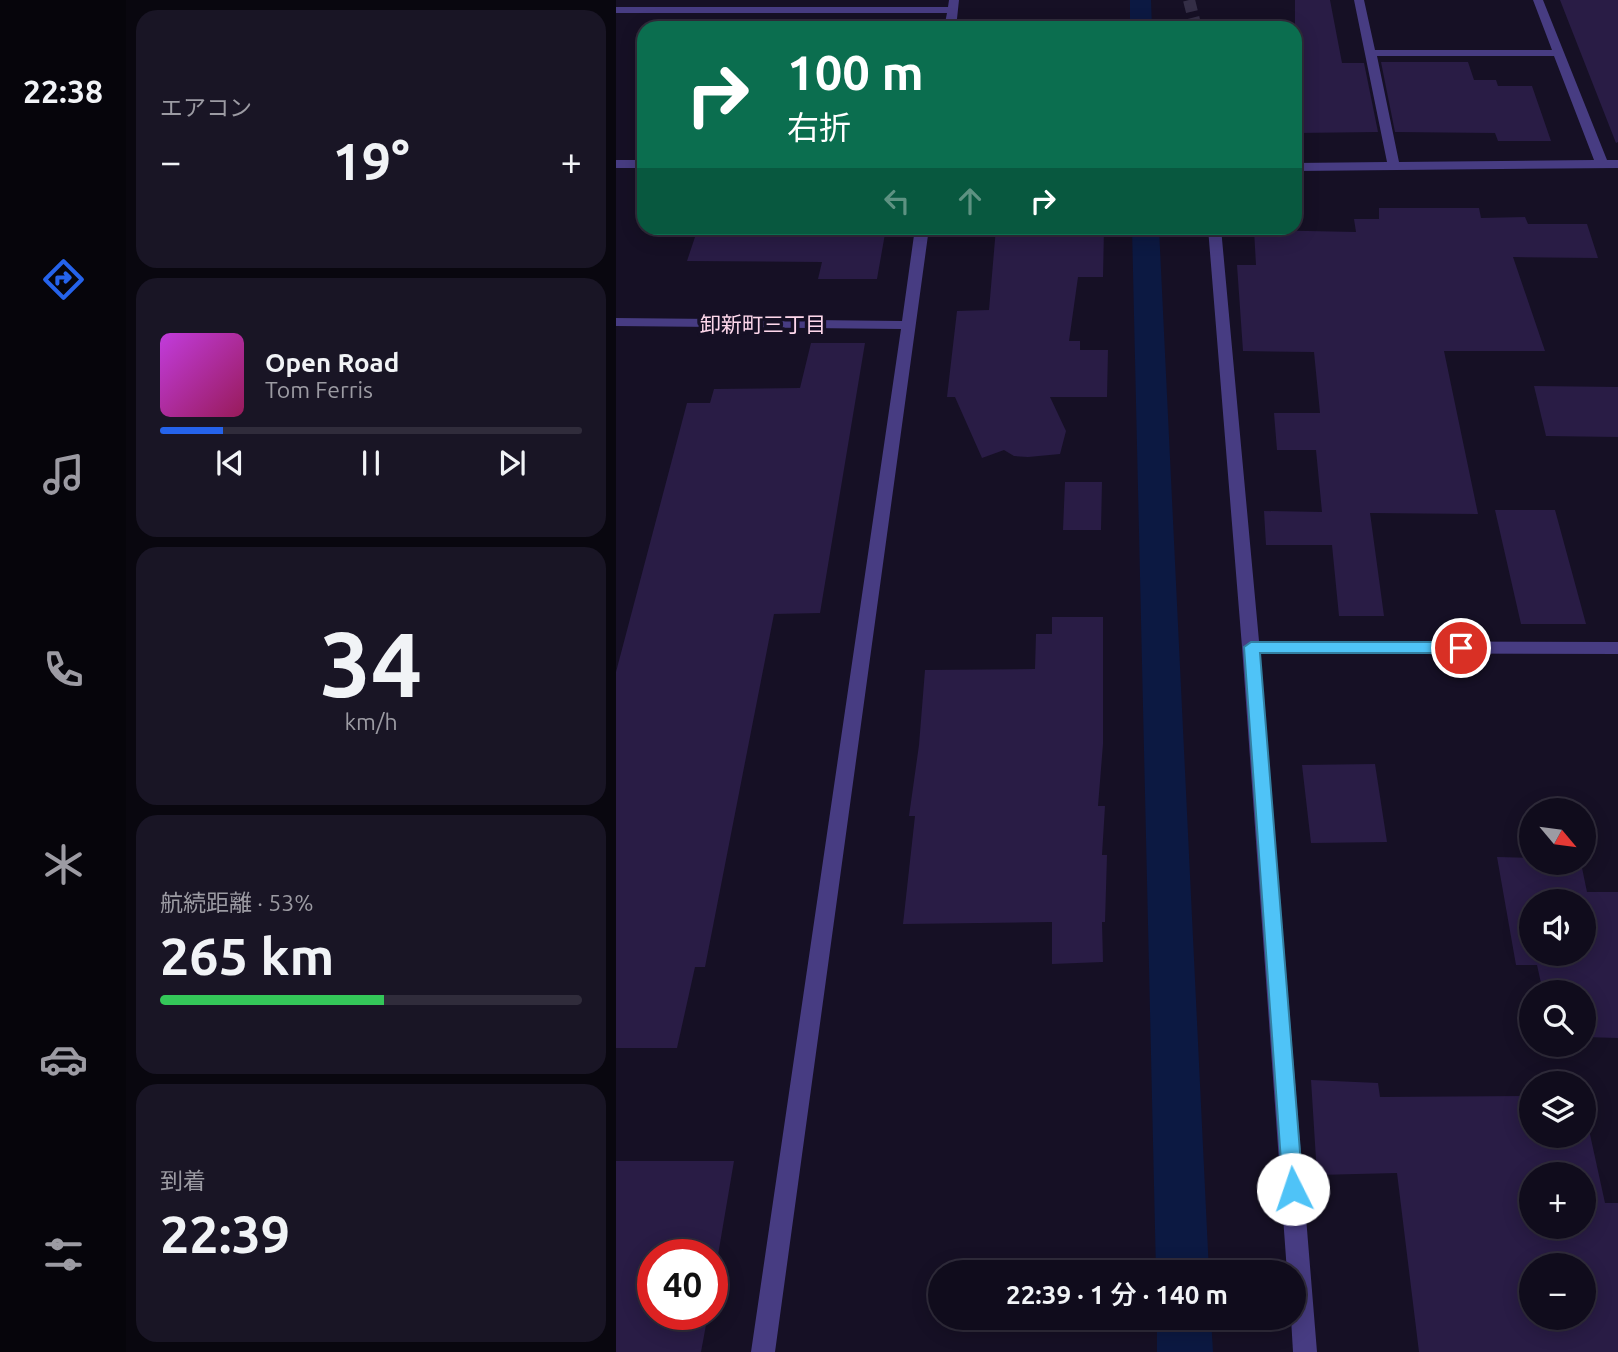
<!DOCTYPE html>
<html lang="ja">
<meta charset="utf-8">
<style>
:root{--surface:#100c1c;--page:#191525;--text:#f1f3f6;--muted:#9c9ba3;--line:#302c3b;--accent:#2563eb}
body{margin:0;font-family:Ubuntu,"Noto Sans JP",sans-serif;background:var(--page);color:var(--text);height:100vh;display:flex;flex-direction:column;font-size:26px;white-space:nowrap}
*{box-sizing:border-box;margin:0}
p{font-size:23px;color:var(--muted)}
.icon{flex:none;width:38px;height:38px;fill:none;stroke:currentColor;stroke-width:2;stroke-linecap:round;stroke-linejoin:round}
.map{position:relative;flex:1;overflow:hidden}
.side{display:flex;flex-direction:column;gap:10px;padding:10px;background:#09070f;width:490px}
.side>*{flex:none}
.hud{position:absolute;left:21px;top:21px;width:665px;height:214px;border-radius:21px;box-shadow:0 4px 18px #0003,0 0 0 2px var(--line);background:#0b6e4f;color:#fff;overflow:hidden}
.needle{width:46px;rotate:119deg}
.fabs{position:absolute;left:903px;top:798px;display:grid;gap:14px}
.fabs a{display:grid;place-items:center;width:77px;height:77px;border-radius:50%;background:var(--surface);box-shadow:0 4px 18px #0003,0 0 0 2px var(--line);font-size:35px}
.speed{position:absolute;left:21px;top:1239px;display:flex;gap:14px;font-size:35px;font-weight:700;text-align:center}
.speed>*{display:grid;place-content:center;width:91px;height:91px;border-radius:50%;background:var(--surface);box-shadow:0 4px 18px #0003,0 0 0 2px var(--line);line-height:1}
.speed .limit{border:10px solid #d22;background:#fff;color:#111}
.pin{position:absolute;display:grid;place-items:center;width:60px;height:60px;color:#fff;margin:-30px;border:4px solid #fff;border-radius:50%;box-shadow:0 2px 7px #0007}
.me{position:absolute;width:77px;margin:-38px;rotate:356deg;stroke-linejoin:round;filter:drop-shadow(0 0 5px #0008)}
.turn{display:flex;align-items:center;gap:24px;height:147px;padding:0 35px;font-size:32px}
.turn .icon{width:91px;height:91px;stroke-width:2.5}
.turn b{display:block;font-size:49px;line-height:60px}
.lanes{display:flex;align-items:center;height:66px;padding:0 35px;background:#0003;justify-content:center;gap:35px;direction:ltr}
.lanes .off{opacity:.35}
.big{font-size:52px;font-weight:600;line-height:1.1}
.side .widget{flex:1;display:flex;flex-direction:column;justify-content:center;gap:10px;min-width:0;padding:0 24px;border-radius:21px;background:var(--page)}
.side .dial{align-items:center;gap:0}
.dial b{font-size:91px;line-height:1}
.song{display:flex;align-items:center;gap:21px}
.cover{width:84px;height:84px;border-radius:10px;background:linear-gradient(135deg,hsl(290 70% 55%),hsl(330 70% 35%))}
.played{height:7px;border-radius:4px;background:linear-gradient(90deg,var(--accent) 15%,var(--line) 15%)}
.keys{display:flex;justify-content:space-around;direction:ltr}
.heat{display:flex;justify-content:space-between;align-items:center;font-size:38px;direction:ltr}
.charge{height:10px;border-radius:5px;background:linear-gradient(90deg,#34c759 53%,var(--line) 0)}
.trip{position:absolute;left:312px;top:1260px;width:378px;height:70px;border-radius:35px;background:var(--surface);box-shadow:0 4px 18px #0003,0 0 0 2px var(--line);font-weight:600;line-height:70px;text-align:center}
main{display:flex;flex:1;min-height:0}
.tab-bar{display:flex;flex-direction:column;width:126px;justify-content:space-around;align-items:center;background:#06050b;color:var(--muted)}
.tab-bar .icon{width:49px;height:49px}
.tab-bar .on{color:var(--accent)}
.tab-bar b{font-size:32px;color:var(--text)}
.map>svg:first-child{display:block}
.water{fill:#0c1942}
.building{fill:#291c45;fill-rule:evenodd}
.lines{fill:none;stroke-linecap:round;stroke-linejoin:round}
.minor-tunnel{stroke:#342e46;stroke-width:12;stroke-dasharray:12 6;stroke-linecap:butt}
.minor{fill:#473c82;fill-rule:evenodd}
.route{fill:#4fc3f7;stroke:#337fa1;stroke-width:2}
.labels{text-anchor:middle;dominant-baseline:central;stroke-width:7;stroke-linejoin:round;paint-order:stroke}
.neighbourhood-label{font-size:21px;fill:#fed7eb;stroke:#161025}
</style>
<main>
<nav class="tab-bar">
<b>22:38</b>
<svg class="icon on" aria-label="directions" viewBox="0 0 24 24"><path d="M12 3l9 9-9 9-9-9zM9 14v-3h6M13 9l2 2-2 2"/></svg>
<svg class="icon" aria-label="music" viewBox="0 0 24 24"><path d="M9 18V5l10-2v13"/><circle cx="6" cy="18" r="3"/><circle cx="16" cy="16" r="3"/></svg>
<svg class="icon" aria-label="phone" viewBox="0 0 24 24"><path d="M5 4h4l2 5-3 2q2 4 5 5l2-3 5 2v4C11 20 4 13 5 4z"/></svg>
<svg class="icon" aria-label="climate" viewBox="0 0 24 24"><path d="M12 3v18M4 7l16 10M4 17L20 7"/></svg>
<svg class="icon" aria-label="car" viewBox="0 0 24 24"><path d="M5 17H2v-5l4-1 3-4h7l3 4 3 1v5h-3M9 17h6M6 11h13"/><circle cx="7" cy="17" r="2"/><circle cx="17" cy="17" r="2"/></svg>
<svg class="icon" aria-label="filters" viewBox="0 0 24 24"><path d="M4 7h16M4 17h16"/><circle cx="9" cy="7" r="2"/><circle cx="15" cy="17" r="2"/></svg>
</nav>
<section class="side">
<div class="widget"><p>エアコン</p>
<div class="heat"><a>−</a><b class="big">19°</b><a>+</a></div>
</div>
<div class="widget">
<div class="song"><i class="cover"></i><div><b>Open Road</b><p>Tom Ferris</p></div></div>
<div class="played"></div>
<div class="keys"><svg class="icon" aria-label="previous" viewBox="0 0 24 24"><path d="M18 5L8 12l10 7zM5 5v14"/></svg><svg class="icon" aria-label="pause" viewBox="0 0 24 24"><path d="M8 5v14M16 5v14"/></svg><svg class="icon" aria-label="next" viewBox="0 0 24 24"><path d="M6 5l10 7-10 7zM19 5v14"/></svg></div>
</div>
<div class="widget dial"><b>34</b><p>km/h</p></div>
<div class="widget"><p>航続距離 · 53%</p><b class="big">265 km</b><div class="charge"></div></div>
<div class="widget"><p>到着</p><b class="big">22:39</b></div>
</section>
<div class="map">
<svg width="1002" height="1352" viewBox="0 0 1002 1352">
<rect width="100%" height="100%" fill="#161025"/>
<path class="water" d="M514 0H535L536 28H514Z
M516 228H543L593 1272H540Z
M541 1318H595L597 1352H541Z"/>
<path class="building" d="M679 0H714L726 63H748L762 132 679 133Z
M944 0H1002V142L1000 143Z
M765 62H852L858 80H880L882 86H916L935 141H882L879 133 779 132Z
M763 208H863L865 218 909 217 912 224H971L982 258 897 257 929 351H828L862 514 754 513 768 616H723L716 545H650L648 511 706 512 700 450H661L658 413H704L698 352 627 351 621 265H640L638 230 740 232 738 219H763Z
M82 228H270L261 279H202L206 262 71 261Z
M380 228H488L487 277H462L453 341H464V350H492L491 397H434L450 431 444 454 412 457 398 456 388 450 366 458 339 397H331L341 311 373 310Z
M195 343H249L204 613 158 614 89 967H79L61 1048H0V672L71 403H94L98 389 184 388Z
M918 386 1002 387V437L930 436Z
M449 482H486L485 530H447Z
M879 510H939L970 624H905Z
M436 617H487V744L482 806H489L486 855H491L489 922H486L487 962 436 964V922L287 924 299 816H293L303 745 309 670 419 669 420 634H436Z
M759 764 771 842 695 843 686 765Z
M881 857 915 858V863H965L971 892H1002V1038L968 1037V992H927L921 965H900ZM915 901H968V954H915Z
M695 1080 762 1083 764 1097 915 1096V1136H968V1107L989 1203H1002V1352H803L781 1173 701 1175ZM915 1174H968V1227H915ZM915 1265H968V1318H915Z
M0 1161H118L102 1255H37V1314H92L85 1352H0Z"/>
<g class="lines">
<path class="minor-tunnel" d="M573 0 580 28"/>
<path class="minor" d="M333 0H343L340 28H328L331 13H0V7H332Z
M738 0H748L759 50H936L917 0H927L991 160H1002V168L679 171V163L771 162ZM761 56H938L978 160 783 162Z
M0 160H28V168H0Z
M299 228H313L159 1352H135L285 329 0 326V318L286 321Z
M592 228H605L643 641 1002 642V654L644 653 701 1352H677L675 1318H677V1272H671L626 647Z"/>
</g>
<path class="route" d="M635 642H845L853 648 845 653H644L687 1189 684 1196 677 1199 670 1196 667 1189 628 647Z"/>
<g class="labels">
<g class="neighbourhood-label">
<text x="147" y="324">卸新町三丁目</text>
</g>
</g>
</svg>
<div class="fabs">
<a><svg class="needle" viewBox="-14 -14 28 28"><path d="M0-13l5 13h-10z" fill="#e53935"/><path d="M0 13l5-13h-10z" fill="#9c9ba3"/></svg></a>
<a><svg class="icon" aria-label="sound" viewBox="0 0 24 24"><path d="M4 9h4l5-4v14l-5-4H4zM17 9q2 3 0 6"/></svg></a>
<a><svg class="icon" aria-label="search" viewBox="0 0 24 24"><circle cx="10" cy="10" r="6"/><path d="M15 15l6 6"/></svg></a>
<a><svg class="icon" aria-label="layers" viewBox="0 0 24 24"><path d="M12 4l9 5-9 5-9-5zM3 14l9 5 9-5"/></svg></a>
<a>+</a>
<a>−</a>
</div>
<div class="speed"><div class="limit">40</div></div>
<div class="pin" style="left:845px;top:648px;background:#d93025"><svg class="icon" aria-label="arrive" viewBox="0 0 24 24"><path d="M6 21V4h12l-3 4 3 4H6"/></svg></div>
<svg class="me" style="left:677px;top:1189px" viewBox="-20 -20 40 40"><circle r="19" fill="#fff"/><path d="M0-13L10 11 0 6-10 11z" fill="#4fc3f7"/></svg>
<div class="trip">22:39 · 1 分 · 140 m</div>
<div class="hud">
<div class="turn"><svg class="icon" aria-label="right" viewBox="0 0 24 24"><path d="M7 20v-9h11M14 6l5 5-5 5"/></svg><div><b>100 m</b>右折</div></div>
<div class="lanes"><svg class="icon off" aria-label="left" viewBox="0 0 24 24"><path d="M17 20v-9H6M10 6l-5 5 5 5"/></svg><svg class="icon off" aria-label="ahead" viewBox="0 0 24 24"><path d="M12 20V5M6 11l6-6 6 6"/></svg><svg class="icon" aria-label="right" viewBox="0 0 24 24"><path d="M7 20v-9h11M14 6l5 5-5 5"/></svg></div>
</div>
</div>
</main>
